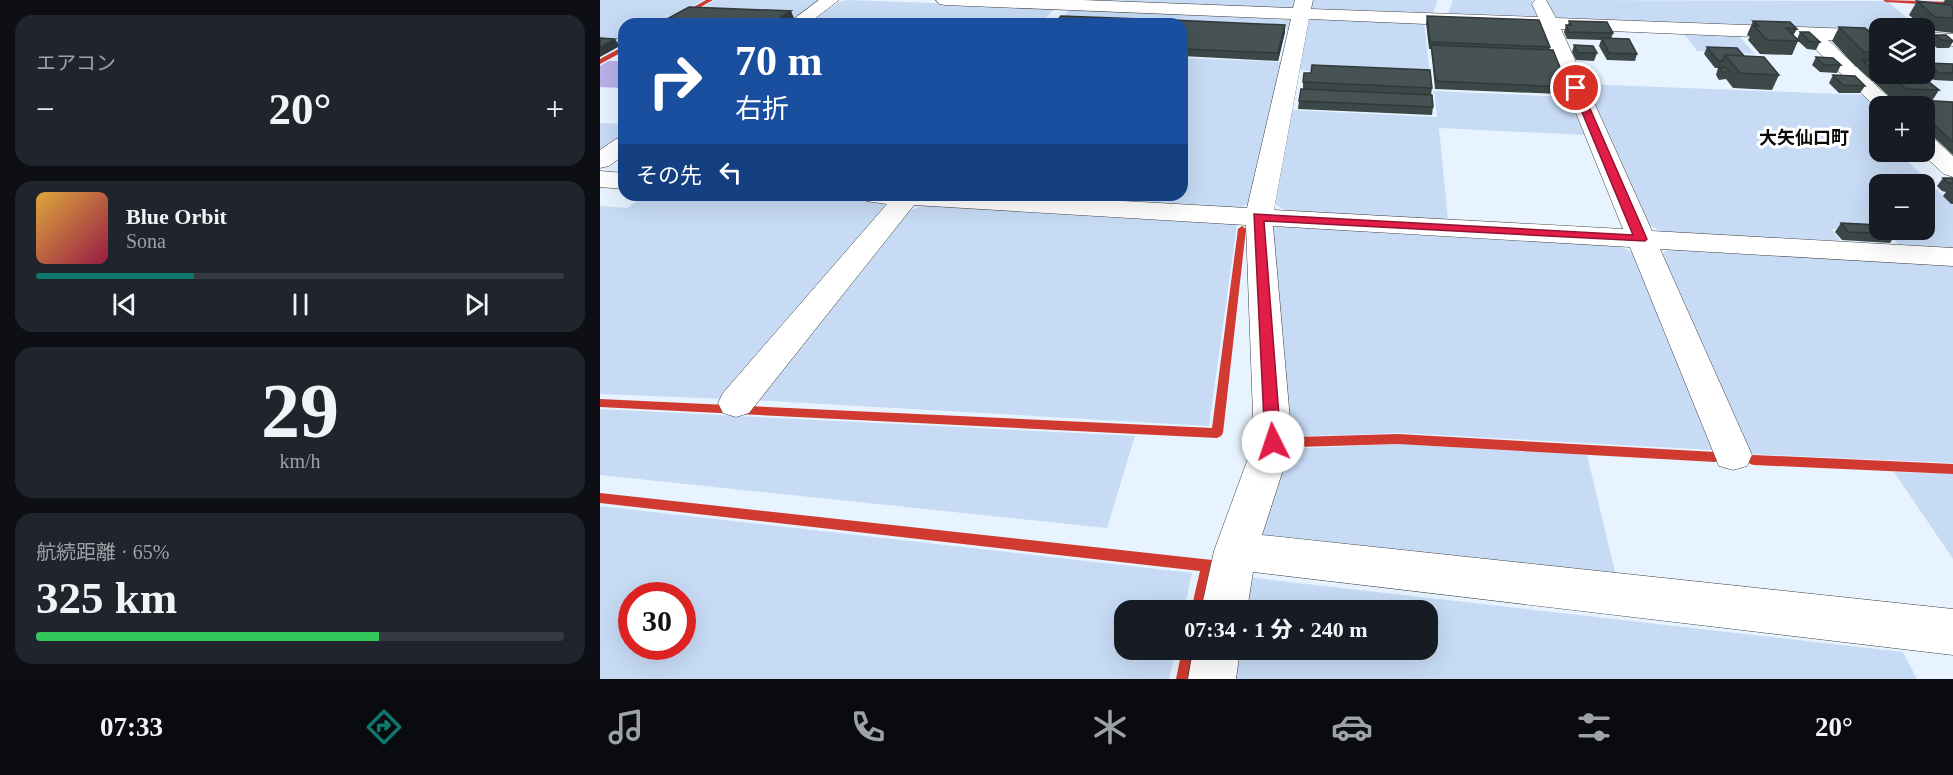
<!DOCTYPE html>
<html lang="ja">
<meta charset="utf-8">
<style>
:root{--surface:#171b24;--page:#20242c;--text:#f1f3f6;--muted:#9ea1a6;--line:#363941;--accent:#0f766e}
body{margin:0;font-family:"Times New Roman","Noto Sans JP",serif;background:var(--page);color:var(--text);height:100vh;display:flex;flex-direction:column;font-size:22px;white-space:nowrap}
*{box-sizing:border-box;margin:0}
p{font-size:20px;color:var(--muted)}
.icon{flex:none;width:33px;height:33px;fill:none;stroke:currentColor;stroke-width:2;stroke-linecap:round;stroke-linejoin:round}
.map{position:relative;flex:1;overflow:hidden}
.details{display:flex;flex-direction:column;gap:15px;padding:15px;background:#0d0f14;width:600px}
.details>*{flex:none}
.banner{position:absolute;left:18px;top:18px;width:570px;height:183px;border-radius:18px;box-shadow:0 6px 24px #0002;background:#1a4fa0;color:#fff;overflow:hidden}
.controls{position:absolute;left:1269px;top:18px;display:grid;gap:12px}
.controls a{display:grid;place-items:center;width:66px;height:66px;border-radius:12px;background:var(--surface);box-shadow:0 6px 24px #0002;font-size:30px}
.speed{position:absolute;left:18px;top:582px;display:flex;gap:12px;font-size:30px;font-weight:700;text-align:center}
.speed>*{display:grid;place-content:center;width:78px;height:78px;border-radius:50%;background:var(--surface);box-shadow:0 6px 24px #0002;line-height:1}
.speed .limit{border:9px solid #d22;background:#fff;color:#111}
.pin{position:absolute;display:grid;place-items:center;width:51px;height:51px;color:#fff;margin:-26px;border:3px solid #fff;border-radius:50%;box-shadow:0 2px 6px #0007}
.me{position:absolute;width:66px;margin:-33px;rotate:356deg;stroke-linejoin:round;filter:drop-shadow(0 0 4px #0008)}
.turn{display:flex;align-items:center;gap:21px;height:126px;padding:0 18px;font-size:27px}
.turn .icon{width:78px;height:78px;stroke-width:2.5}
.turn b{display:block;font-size:42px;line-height:51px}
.then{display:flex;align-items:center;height:57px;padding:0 18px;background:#0003;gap:12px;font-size:22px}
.big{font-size:45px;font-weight:800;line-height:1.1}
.details .tile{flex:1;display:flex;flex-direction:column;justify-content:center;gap:9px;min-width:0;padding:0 21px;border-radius:18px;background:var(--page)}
.details .dial{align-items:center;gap:0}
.dial b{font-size:78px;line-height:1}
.song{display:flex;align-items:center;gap:18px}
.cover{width:72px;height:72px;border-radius:9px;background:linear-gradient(135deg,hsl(40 70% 55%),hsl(340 70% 35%))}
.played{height:6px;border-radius:3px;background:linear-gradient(90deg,var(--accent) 30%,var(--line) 30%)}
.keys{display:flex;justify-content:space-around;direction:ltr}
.heat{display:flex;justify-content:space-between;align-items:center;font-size:33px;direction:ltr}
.charge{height:9px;border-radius:4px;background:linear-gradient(90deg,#34c759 65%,var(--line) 0)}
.trip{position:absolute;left:514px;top:600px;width:324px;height:60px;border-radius:18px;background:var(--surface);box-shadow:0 6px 24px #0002;font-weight:800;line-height:60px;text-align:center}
.menu{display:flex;height:96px;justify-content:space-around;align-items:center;background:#090b0e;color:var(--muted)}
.menu .icon{width:42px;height:42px}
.menu .current{color:var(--accent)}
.menu b{font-size:27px;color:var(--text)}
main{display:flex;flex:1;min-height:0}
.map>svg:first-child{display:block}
.farmland{fill:#c7dbf5;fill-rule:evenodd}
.green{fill:#b9b1e9}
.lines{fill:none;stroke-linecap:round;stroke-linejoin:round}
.stream{fill:#d03a30;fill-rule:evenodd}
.minor-casing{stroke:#3d3d3d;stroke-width:1}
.minor{fill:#fff;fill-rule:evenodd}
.wall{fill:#3c4747}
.shaded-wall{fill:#31393a}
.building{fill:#465253;stroke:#31393a;stroke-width:1.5}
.route{fill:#e11d48;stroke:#92132f;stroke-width:1.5}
.labels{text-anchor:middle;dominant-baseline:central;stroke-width:6;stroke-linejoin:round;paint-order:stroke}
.far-quarter-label{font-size:18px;font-weight:bold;fill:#0a0a0a;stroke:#fff}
</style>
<main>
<section class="details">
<div class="tile"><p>エアコン</p>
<div class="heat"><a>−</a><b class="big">20°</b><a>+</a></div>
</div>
<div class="tile">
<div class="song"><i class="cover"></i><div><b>Blue Orbit</b><p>Sona</p></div></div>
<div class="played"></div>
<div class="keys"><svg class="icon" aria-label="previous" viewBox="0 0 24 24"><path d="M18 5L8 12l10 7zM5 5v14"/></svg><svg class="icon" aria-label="pause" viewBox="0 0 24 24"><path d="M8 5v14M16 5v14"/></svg><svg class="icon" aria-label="next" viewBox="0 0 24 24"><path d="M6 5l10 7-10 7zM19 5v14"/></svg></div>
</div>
<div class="tile dial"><b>29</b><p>km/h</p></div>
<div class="tile"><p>航続距離 · 65%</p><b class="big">325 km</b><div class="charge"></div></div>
</section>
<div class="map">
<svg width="1353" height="679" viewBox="0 0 1353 679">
<rect width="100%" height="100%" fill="#e7f4ff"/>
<path class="farmland" d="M0 0H104L61 24H24V45L0 44Z
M115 0H221L200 17 92 13Z
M247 0 446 7 453 10 441 24H207L239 2Z
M481 0H695L694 7 684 10Z
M711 0H838L833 13 829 15 710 9Z
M853 0H932L939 16 933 19 851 15 848 13Z
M946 0 1287 1 1319 28H1280L1279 33 963 20 953 16Z
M478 8 682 15 691 19 689 30 582 26V24L460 21 468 11Z
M718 17 824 21 830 77 699 70 708 20Z
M1082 31 1136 33 1155 54 1097 51Z
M582 58 682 62 651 202 639 208 404 195H582Z
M983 84 1265 95 1279 110 1280 152H1323L1332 160 1305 159 1353 205V249L1300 246 1288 232 1232 229 1242 243 1065 233 1047 224ZM1280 184H1324V230H1280Z
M834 91 970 97 986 135 839 128 848 220 687 212 675 204 692 110 837 117Z
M0 123 24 124V138L0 154Z
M46 195H187L280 200 287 208 126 399 0 394V206L27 208Z
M328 204 637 224 609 426 153 400 308 211Z
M687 224 1014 243 1035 254 1114 450 800 433 687 437 672 229Z
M1071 246 1353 262V463L1147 454 1060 256Z
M0 409 535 436 507 528 0 475Z
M798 444 987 455 1018 584 655 543 687 449Z
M1294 472 1353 474V559Z
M0 507V506L592 573 584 610H525V650H576L569 679H0ZM32 596H82V646H32Z
M647 577 1303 652 1317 679H630L635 650H828V610H642Z"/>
<path class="green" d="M8 61H24V88L0 87V66Z"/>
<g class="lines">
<path class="stream" d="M106 0H113L71 24H64Z
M1283 0 1353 2V6L1286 2Z
M24 46V51L0 64V59Z
M642 226 646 229 623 433 621 436 617 438 0 407V399L612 428 638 229Z
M798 434 1115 452 1119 454 1121 457 1119 460 1115 462 798 444 697 447 693 445 691 442 693 439 697 437Z
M1154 455 1353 464V474L1154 465 1150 464 1148 460 1150 456Z
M0 493 612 560 617 562 619 566 617 570 614 572 605 610H591L600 571 0 503Z
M582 650H598L592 679H576Z"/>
<defs>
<path id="minor" d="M219 0H239L208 24H187Z
M336 0H482L693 8 695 0H713L711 9 938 17 932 4 935 0H946L956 18 1280 30V42L1228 40 1298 106H1280V111L1205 39 961 29 1052 231 1353 248V266L1060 249 1152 455 1147 466 1133 470 1119 466 1030 247 673 226 692 442 662 535 1353 609V655L653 572 647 610H601L614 551 654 442 646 225 314 205 149 413 136 417 123 413 118 403 123 393 287 204 266 201 262 195H415L647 208 691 19 345 5 339 4ZM709 19 942 29 1023 229 674 210Z
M1324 32 1353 34V46L1324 44Z
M1324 135 1332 137 1353 156V177L1344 174 1320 152H1324Z
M24 137V155L9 166 0 168V150L16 139Z
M0 171 24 173V189L0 187Z
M593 650H640L636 679H588Z"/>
</defs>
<use href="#minor" class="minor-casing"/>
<use href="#minor" class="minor"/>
</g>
<path class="wall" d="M1345 0H1353V33L1327 30 1309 15 1317 1 1342 4Z
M827 16 950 47 949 50 964 77 962 85 959 84 960 87 958 94 835 89 831 49H829L826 23Z
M969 21 1013 33 1011 39 1037 54 1035 61 1007 60 999 46 1001 40 967 39 964 32 966 25H968Z
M1153 21 1197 29 1193 36 1197 39 1200 32 1220 42 1216 50 1207 49 1198 41 1192 55 1160 54 1148 40 1150 37 1147 35Z
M582 24 685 25V32L678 61 582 56Z
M1239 27 1280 33V74H1324V68L1327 63 1353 64V81L1334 80 1329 76 1326 80 1339 90 1332 101 1353 102V155L1324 128V106H1314L1315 105 1297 104 1274 82V81H1272L1258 68V67H1256L1232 41Z
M1335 35 1353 40V42L1349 48H1337L1330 42Z
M974 45 997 53 994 61 976 60 972 52Z
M1107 47 1144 56 1179 75 1172 90 1133 88 1126 79 1119 80 1116 75 1118 68H1115L1104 54Z
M1216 57 1241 65 1237 73 1220 72 1212 65Z
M1233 75 1265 86 1260 93H1239L1229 83Z
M703 82 832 88 831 95 833 107 832 115 698 109 699 101 703 89Z
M1343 178H1353V204H1351L1343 196 1346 192 1342 191 1337 186Z
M1241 223 1296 234 1290 243 1242 240 1235 232Z"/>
<path class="shaded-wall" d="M191 11 194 18 185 24H171Z
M685 25V32L678 61V53Z
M15 39 20 46 0 57V47Z"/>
<path class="building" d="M1317 1 1350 5 1353 8V18L1335 17Z
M89 7 191 11 171 24H58Z
M461 16 568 20 566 24H454Z
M827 16 939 20 950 47 830 42Z
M572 20 685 25 678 53 582 49V24H570Z
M969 21 1007 22 1013 33 969 32 966 25H971Z
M1153 21 1190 22 1197 29 1186 28 1199 41 1167 40 1154 26H1159Z
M1239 27 1265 28 1275 36 1280 37V53L1264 52Z
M1269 31 1278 32 1280 33V37L1275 36Z
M1200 32H1209L1220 42H1210Z
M1335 35H1346L1353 41 1342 40Z
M0 38 15 39 0 47Z
M1002 38 1029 39 1037 54 1009 53Z
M831 45 953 50 964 77H956L960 87 836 81Z
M974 45 993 46 997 53H978Z
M1107 47 1137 48 1144 56 1125 55 1123 61H1118Z
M1125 55 1164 57 1179 75 1140 73Z
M1216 57 1233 58 1241 65H1224Z
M1262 60 1269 61 1273 64 1280 65 1279 74H1277Z
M1327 63 1353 64V73H1339Z
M712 65 830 70 832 88 703 82 704 73H711Z
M1119 67 1126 68 1130 72H1122Z
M1324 72 1329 76 1321 75 1319 74H1324Z
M1288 74H1319L1339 90 1306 89Z
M1233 75 1255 76 1265 86 1243 85Z
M701 89 832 95 833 107 699 101Z
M1318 100 1353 102V142L1324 116V110H1329Z
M1343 178H1353V183H1348Z
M1241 223 1280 225V230H1292L1296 234 1248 232Z"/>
<path class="route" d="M976 85 981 88 1047 239 1045 241 664 221 681 442 678 446 673 448 667 446 665 442 654 214 1033 235 972 88Z"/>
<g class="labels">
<g class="far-quarter-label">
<text x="1204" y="138">大矢仙口町</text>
</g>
</g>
</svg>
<div class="controls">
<a><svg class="icon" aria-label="layers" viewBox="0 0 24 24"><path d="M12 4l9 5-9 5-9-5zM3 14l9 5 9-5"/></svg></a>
<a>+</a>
<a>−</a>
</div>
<div class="speed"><div class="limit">30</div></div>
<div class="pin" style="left:976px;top:88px;background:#d93025"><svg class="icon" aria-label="arrive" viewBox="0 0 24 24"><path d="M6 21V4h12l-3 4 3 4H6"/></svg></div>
<svg class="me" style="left:673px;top:442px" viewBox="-20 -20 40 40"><circle r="19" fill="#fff"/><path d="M0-13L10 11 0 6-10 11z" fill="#e11d48"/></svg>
<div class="trip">07:34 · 1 分 · 240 m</div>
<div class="banner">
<div class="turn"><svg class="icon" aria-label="right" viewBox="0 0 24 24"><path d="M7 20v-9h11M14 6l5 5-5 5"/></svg><div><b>70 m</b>右折</div></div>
<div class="then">その先<svg class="icon" aria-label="left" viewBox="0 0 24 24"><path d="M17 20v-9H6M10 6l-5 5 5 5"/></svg></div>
</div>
</div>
</main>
<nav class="menu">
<b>07:33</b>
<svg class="icon current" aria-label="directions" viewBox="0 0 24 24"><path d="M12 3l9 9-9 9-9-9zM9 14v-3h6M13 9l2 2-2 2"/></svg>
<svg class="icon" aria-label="music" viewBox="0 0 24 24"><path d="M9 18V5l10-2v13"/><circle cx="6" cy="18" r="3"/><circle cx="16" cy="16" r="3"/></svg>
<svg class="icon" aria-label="phone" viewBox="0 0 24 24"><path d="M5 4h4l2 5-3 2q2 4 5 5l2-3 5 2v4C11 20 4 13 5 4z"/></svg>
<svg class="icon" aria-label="climate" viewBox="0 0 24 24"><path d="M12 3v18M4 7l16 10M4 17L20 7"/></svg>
<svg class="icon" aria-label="car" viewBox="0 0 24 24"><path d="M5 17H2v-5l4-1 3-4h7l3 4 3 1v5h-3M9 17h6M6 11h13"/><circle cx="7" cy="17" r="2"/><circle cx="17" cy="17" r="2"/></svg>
<svg class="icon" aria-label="filters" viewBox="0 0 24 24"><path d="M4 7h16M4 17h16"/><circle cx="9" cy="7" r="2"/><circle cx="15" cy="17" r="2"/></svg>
<b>20°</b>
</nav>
